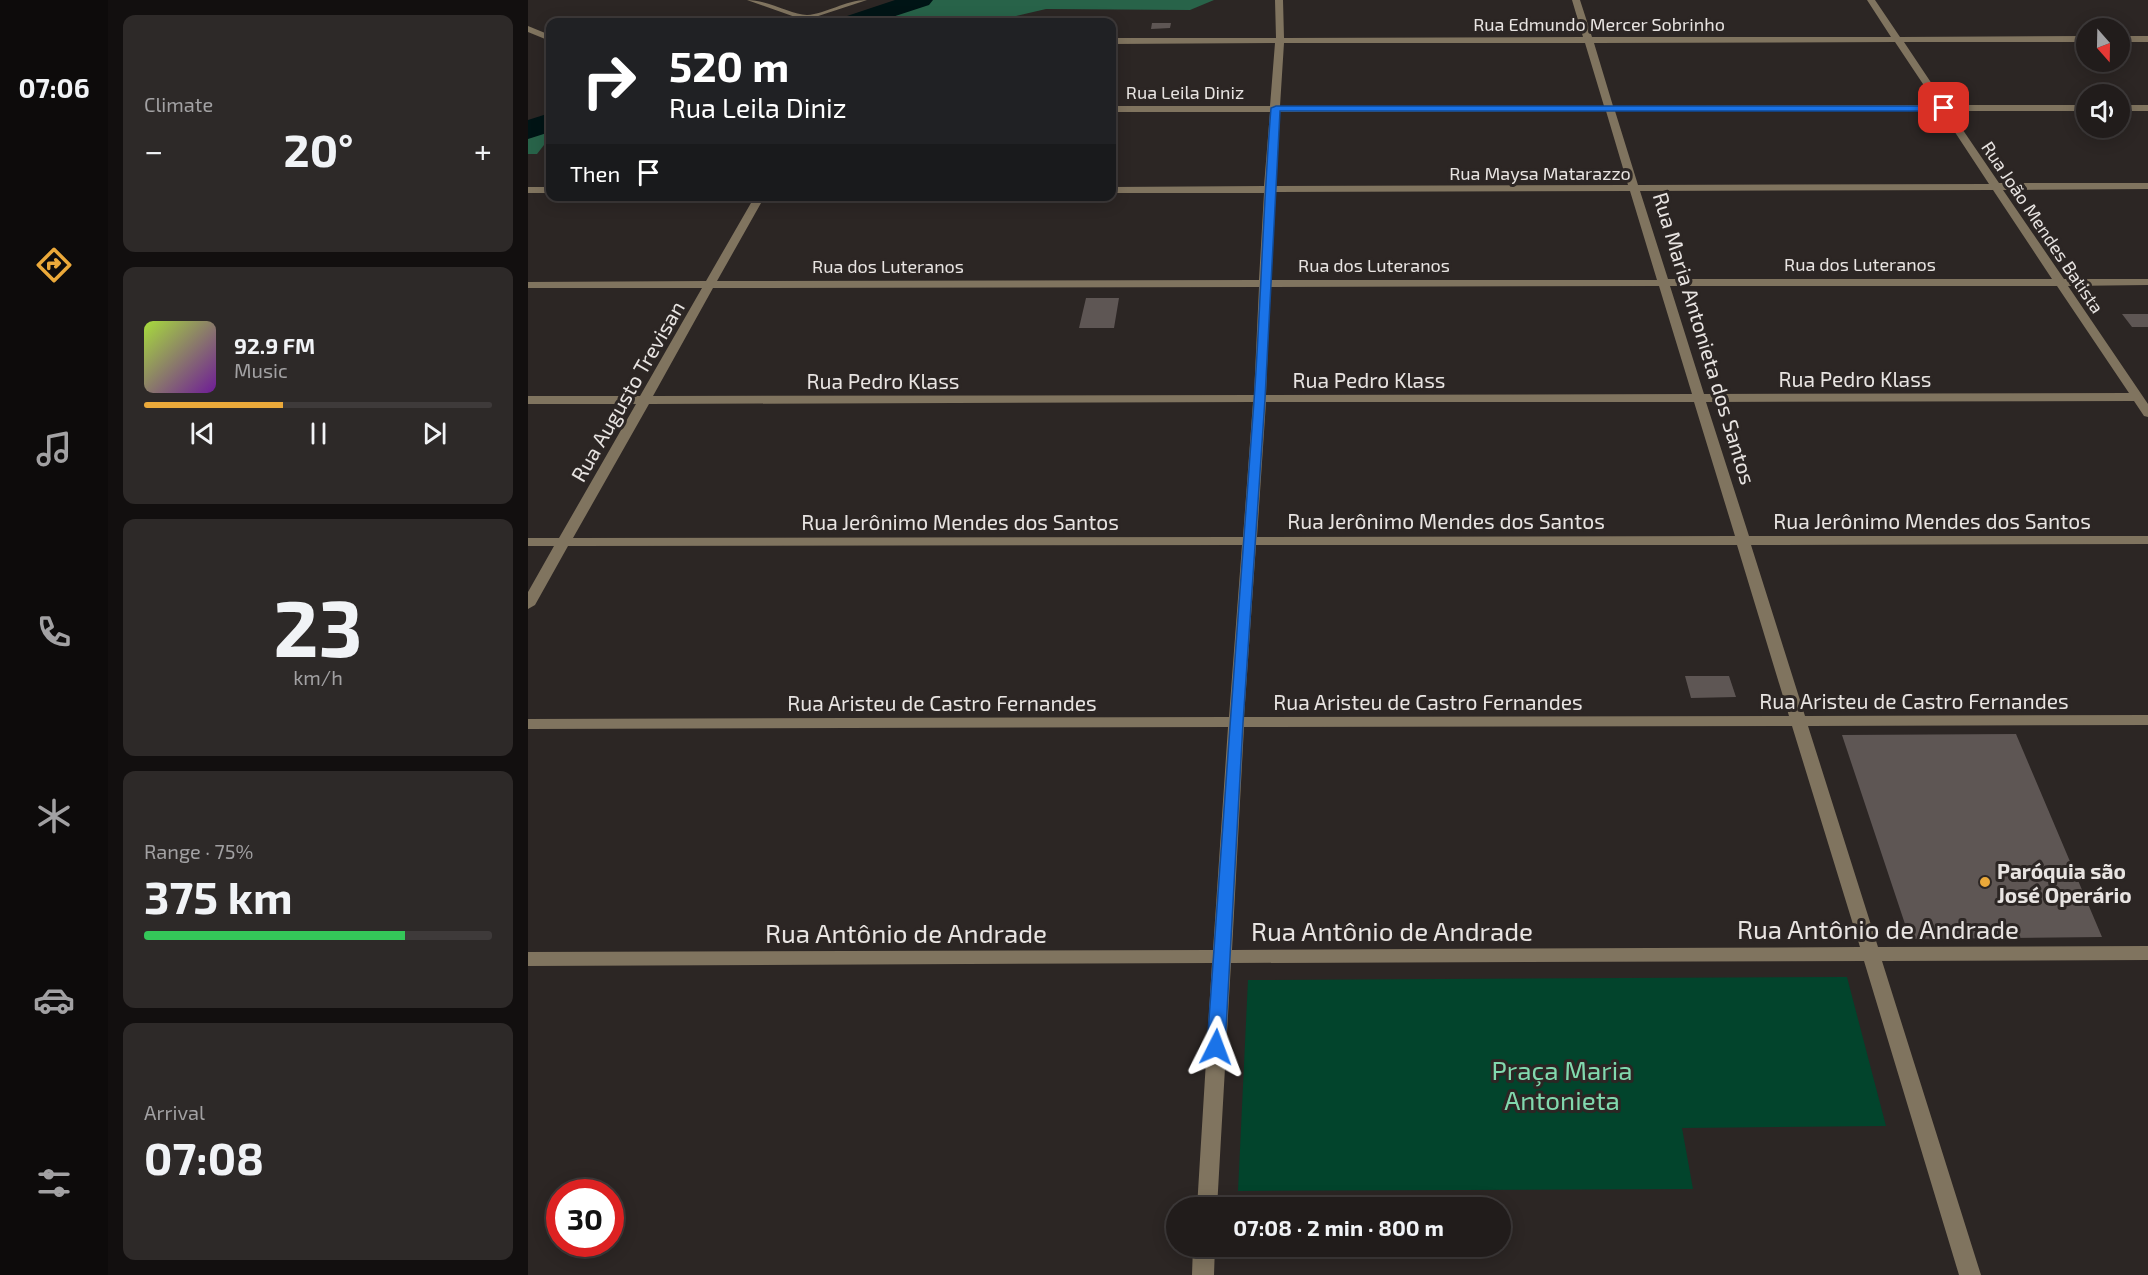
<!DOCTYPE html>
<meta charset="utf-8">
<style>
:root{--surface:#211c1b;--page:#2d2928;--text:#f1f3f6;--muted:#a2a1a3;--line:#3e3a3a;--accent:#eba93a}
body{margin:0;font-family:"Exo 2",sans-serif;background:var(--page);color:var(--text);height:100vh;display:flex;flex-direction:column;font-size:22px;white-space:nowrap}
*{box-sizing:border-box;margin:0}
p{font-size:20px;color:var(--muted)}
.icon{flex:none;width:33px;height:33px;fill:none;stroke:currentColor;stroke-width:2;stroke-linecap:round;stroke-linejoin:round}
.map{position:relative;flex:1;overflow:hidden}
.details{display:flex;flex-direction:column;gap:15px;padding:15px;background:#120f0f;width:420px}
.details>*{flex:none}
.guide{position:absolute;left:18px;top:18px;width:570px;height:183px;border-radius:12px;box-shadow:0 3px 15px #0003,0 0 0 2px var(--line);background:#202124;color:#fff;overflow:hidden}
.needle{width:39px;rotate:160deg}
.controls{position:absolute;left:1548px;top:18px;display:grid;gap:12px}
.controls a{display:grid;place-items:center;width:54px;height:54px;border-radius:50%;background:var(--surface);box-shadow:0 3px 15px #0003,0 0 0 2px var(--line);font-size:30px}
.speed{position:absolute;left:18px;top:1179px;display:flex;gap:12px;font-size:30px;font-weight:700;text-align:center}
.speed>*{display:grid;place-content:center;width:78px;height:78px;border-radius:50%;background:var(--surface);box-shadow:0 3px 15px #0003,0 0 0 2px var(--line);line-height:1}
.speed .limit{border:9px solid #d22;background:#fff;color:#111}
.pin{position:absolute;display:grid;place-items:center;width:51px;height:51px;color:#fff;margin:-26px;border-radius:12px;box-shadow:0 3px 9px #0006}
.me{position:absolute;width:66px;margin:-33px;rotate:3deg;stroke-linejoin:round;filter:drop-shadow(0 0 4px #0008)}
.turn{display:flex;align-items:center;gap:21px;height:126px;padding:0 24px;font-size:27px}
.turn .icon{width:78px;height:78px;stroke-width:2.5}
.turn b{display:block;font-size:42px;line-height:51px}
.then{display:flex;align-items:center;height:57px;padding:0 24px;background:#0003;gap:12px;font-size:22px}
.big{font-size:45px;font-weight:700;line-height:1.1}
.details .widget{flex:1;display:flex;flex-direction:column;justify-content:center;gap:9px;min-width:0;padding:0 21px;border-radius:12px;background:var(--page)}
.details .dial{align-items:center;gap:0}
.dial b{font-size:78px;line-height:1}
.song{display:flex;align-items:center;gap:18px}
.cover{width:72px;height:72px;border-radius:9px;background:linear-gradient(135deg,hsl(80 70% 55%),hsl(280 70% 35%))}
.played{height:6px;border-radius:3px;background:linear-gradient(90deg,var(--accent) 40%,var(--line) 40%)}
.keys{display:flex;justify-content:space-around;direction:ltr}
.heat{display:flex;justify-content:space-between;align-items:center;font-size:33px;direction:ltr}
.charge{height:9px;border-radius:4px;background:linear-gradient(90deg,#34c759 75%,var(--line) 0)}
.trip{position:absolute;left:638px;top:1197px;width:345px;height:60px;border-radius:30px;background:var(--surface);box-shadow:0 3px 15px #0003,0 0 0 2px var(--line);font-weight:700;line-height:60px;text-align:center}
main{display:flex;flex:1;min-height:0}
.tab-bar{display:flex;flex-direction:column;width:108px;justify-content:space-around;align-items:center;background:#0d0b0b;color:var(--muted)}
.tab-bar .icon{width:42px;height:42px}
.tab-bar .selected{color:var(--accent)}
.tab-bar b{font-size:27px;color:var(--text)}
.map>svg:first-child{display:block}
.green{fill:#02442c}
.forest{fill:#286349}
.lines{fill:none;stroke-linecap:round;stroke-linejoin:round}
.river{fill:#001415;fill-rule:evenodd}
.building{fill:#5e5654}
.minor{fill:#80745f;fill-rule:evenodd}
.route{fill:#1a73e8;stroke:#114b97;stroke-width:1.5}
.poi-dot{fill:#eba93a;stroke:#2c2624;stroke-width:2}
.labels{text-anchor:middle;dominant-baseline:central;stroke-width:6;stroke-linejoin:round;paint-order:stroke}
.far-street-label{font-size:18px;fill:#e8e4e2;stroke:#2c2624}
.street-label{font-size:21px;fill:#e8e4e2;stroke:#2c2624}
.poi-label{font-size:21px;font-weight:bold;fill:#e8e4e2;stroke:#2c2624;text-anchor:start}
.near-street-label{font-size:26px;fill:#e8e4e2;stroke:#2c2624}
.near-park-label{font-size:26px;fill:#81d9ae;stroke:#2c2624}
</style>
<main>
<nav class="tab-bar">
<b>07:06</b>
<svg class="icon selected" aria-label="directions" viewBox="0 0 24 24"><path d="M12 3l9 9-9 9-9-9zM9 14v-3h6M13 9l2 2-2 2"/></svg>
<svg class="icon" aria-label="music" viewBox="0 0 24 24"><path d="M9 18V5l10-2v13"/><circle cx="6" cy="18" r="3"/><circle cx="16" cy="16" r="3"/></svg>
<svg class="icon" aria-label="phone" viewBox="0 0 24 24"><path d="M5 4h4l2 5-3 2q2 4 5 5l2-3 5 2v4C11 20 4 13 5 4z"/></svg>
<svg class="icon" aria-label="climate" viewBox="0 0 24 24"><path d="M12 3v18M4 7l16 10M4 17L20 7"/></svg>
<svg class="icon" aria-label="car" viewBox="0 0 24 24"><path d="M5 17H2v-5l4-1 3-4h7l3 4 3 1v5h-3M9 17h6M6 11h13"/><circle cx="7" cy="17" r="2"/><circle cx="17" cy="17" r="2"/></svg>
<svg class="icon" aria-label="filters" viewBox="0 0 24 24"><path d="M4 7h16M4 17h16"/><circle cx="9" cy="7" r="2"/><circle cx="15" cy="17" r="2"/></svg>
</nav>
<section class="details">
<div class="widget"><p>Climate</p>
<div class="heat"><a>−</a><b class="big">20°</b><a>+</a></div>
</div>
<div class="widget">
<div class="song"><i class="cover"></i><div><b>92.9 FM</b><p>Music</p></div></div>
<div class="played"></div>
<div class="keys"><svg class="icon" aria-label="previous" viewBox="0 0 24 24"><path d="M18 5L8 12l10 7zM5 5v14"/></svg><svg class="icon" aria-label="pause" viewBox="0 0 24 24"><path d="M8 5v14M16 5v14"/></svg><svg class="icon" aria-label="next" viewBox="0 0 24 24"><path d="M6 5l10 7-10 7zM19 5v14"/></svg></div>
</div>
<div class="widget dial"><b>23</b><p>km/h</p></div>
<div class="widget"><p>Range · 75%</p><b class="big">375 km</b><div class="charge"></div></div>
<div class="widget"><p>Arrival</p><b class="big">07:08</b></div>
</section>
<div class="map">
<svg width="1620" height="1275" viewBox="0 0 1620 1275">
<rect width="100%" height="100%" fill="#2c2624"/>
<path class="green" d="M1319 977 1358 1126 1154 1128 1165 1189 710 1191 720 980Z"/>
<path class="forest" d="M399 0H686L662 10 518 9 484 17 490 22H332Z
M22 125V145H16L9 154H0V132Z"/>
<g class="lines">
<path class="river" d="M367 0H405L401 5 349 22H312L316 17Z
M22 113V132L0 139V120Z"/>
</g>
<path class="building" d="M624 23H643L642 28 623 29Z
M558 298H591L586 328H551Z
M1594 314H1620V327H1604Z
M1157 676H1201L1208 697 1163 698Z
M1488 734 1574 937 1382 939 1314 735Z"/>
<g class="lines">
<path class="minor" d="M219 0C240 0 264 15 279 15 298 14 317 0 339 0L272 22H261L270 18Z
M747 0H755L756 38 1055 37 1044 0H1052L1064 37H1363L1339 0H1347L1372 37 1558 36V42H1376L1418 105H1558V111H1422L1471 183H1620V189L1475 190 1536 279H1620V285L1540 286 1620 404V417L1616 416 1606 401 1178 402 1221 536H1620V544L1223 545 1277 716 1620 715V725L1280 726 1350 947 1620 946V960L1354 961 1453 1275H1431L1336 961 703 963 689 1208H669L684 963 0 966V952L685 950 700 727 0 729V719L701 717 714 545 40 546 7 605 0 609V592L26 546H0V538H31L108 404H0V396H112L174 288H0V282L178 281 227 196H237L189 281 731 280 736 193H584V187L736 186 742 112H584V106H742L747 43 584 44V38H748ZM1367 42 1409 105 1085 106 1066 43ZM756 43H1057L1076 106H752ZM1078 111 1100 185 746 186 752 112ZM1087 111H1413L1461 184 1110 185ZM1465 190 1524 279H1140L1112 191ZM1102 191 1129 280H743L746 192ZM1131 286 1164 394 738 395 742 287ZM1142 286H1529L1601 393 1176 394ZM731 287 726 395 125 396 185 288ZM725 402 715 537 45 538 121 404ZM738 402H1166L1207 536 729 537ZM728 545H1209L1261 716 716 717ZM1264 726 1332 947 704 950 716 727Z
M0 26 22 35V41L0 32Z
M1592 36H1620V42H1592Z
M1592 105H1620V111H1592Z
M0 187H22V193H0Z
M665 1246H687L686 1275H664Z"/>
</g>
<path class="route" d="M748 106H1416L1420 108 1416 111H752L737 399 715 723 697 1047 694 1052H682L679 1047C693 832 711 616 726 401 733 303 735 206 743 108Z"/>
<circle class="poi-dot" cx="1457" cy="882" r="6"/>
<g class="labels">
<g class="far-street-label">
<text x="1071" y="24">Rua Edmundo Mercer Sobrinho</text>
<text x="657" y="92">Rua Leila Diniz</text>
<text x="1012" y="173">Rua Maysa Matarazzo</text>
<text transform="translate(1515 227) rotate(56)">Rua João Mendes Batista</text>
<text x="1332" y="264">Rua dos Luteranos</text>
<text x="846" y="265">Rua dos Luteranos</text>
<text x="360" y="266">Rua dos Luteranos</text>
</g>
<g class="street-label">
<text transform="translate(1177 338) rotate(73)">Rua Maria Antonieta dos Santos</text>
<text x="1327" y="378">Rua Pedro Klass</text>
<text x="841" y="379">Rua Pedro Klass</text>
<text x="355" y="380">Rua Pedro Klass</text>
<text transform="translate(99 391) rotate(-60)">Rua Augusto Trevisan</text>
<text x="918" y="520">Rua Jerônimo Mendes dos Santos</text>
<text x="1404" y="520">Rua Jerônimo Mendes dos Santos</text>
<text x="432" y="521">Rua Jerônimo Mendes dos Santos</text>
<text x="1386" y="700">Rua Aristeu de Castro Fernandes</text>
<text x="900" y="701">Rua Aristeu de Castro Fernandes</text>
<text x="414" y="702">Rua Aristeu de Castro Fernandes</text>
</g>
<g class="poi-label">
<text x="1469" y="870">Paróquia são<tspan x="1469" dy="24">José Operário</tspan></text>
</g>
<g class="near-street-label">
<text x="1350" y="928">Rua Antônio de Andrade</text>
<text x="864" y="930">Rua Antônio de Andrade</text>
<text x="378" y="932">Rua Antônio de Andrade</text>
</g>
<g class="near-park-label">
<text x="1034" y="1069">Praça Maria<tspan x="1034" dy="30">Antonieta</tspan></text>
</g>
</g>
</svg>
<div class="controls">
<a><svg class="needle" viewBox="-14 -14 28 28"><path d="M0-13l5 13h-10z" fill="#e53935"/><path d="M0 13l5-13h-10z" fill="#a2a1a3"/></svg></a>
<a><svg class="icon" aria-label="sound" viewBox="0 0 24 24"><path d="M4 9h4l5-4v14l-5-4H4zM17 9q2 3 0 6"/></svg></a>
</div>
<div class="speed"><div class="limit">30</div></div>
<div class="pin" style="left:1416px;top:108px;background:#d93025"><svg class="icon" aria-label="arrive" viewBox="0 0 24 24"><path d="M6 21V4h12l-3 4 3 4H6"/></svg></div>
<svg class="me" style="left:688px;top:1047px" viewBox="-20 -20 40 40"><path d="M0-17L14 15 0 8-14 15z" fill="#1a73e8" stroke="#fff" stroke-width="4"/></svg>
<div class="trip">07:08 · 2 min · 800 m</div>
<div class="guide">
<div class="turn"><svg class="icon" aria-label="right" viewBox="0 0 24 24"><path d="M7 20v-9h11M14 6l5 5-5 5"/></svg><div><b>520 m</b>Rua Leila Diniz</div></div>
<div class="then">Then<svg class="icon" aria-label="arrive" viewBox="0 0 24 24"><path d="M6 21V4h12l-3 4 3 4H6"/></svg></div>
</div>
</div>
</main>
